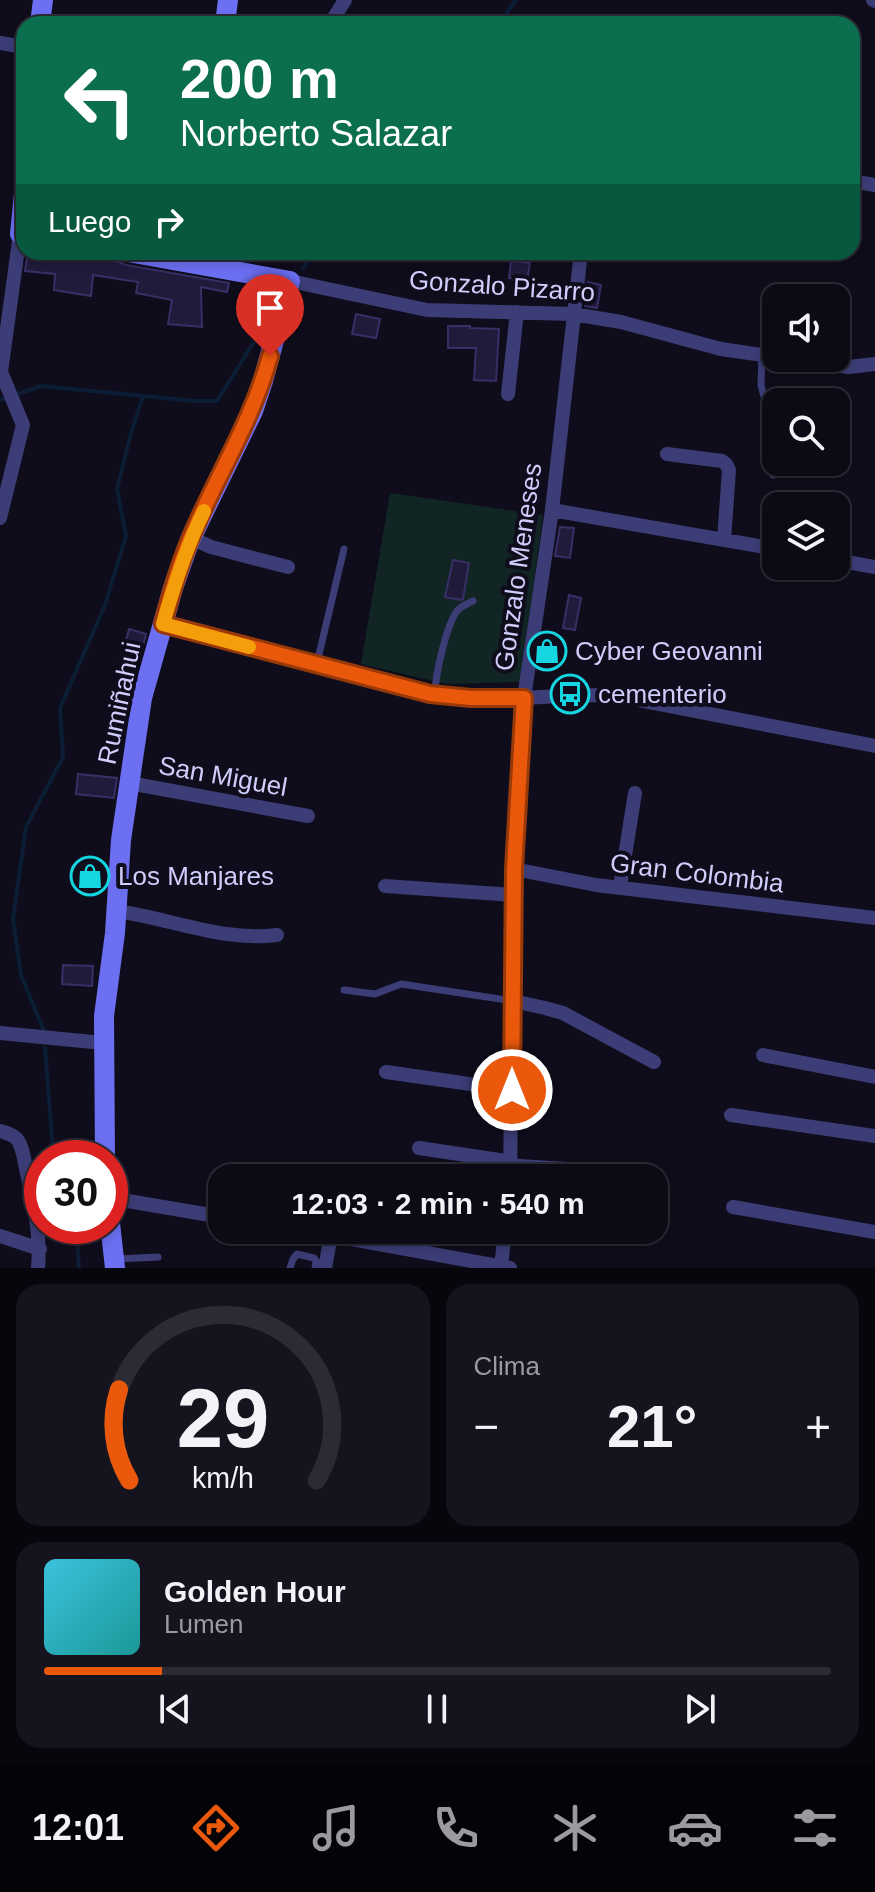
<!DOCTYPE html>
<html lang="es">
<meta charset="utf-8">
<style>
:root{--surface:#0b0a15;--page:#14131e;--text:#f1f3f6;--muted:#9a9aa0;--line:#2b2b34;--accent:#ea580c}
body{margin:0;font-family:Arial,sans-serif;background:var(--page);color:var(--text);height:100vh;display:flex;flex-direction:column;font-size:30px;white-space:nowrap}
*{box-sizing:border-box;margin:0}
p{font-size:26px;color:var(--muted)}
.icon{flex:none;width:44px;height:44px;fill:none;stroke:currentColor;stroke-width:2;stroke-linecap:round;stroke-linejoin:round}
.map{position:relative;height:1268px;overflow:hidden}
.sheet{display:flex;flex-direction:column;gap:16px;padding:16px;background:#06060c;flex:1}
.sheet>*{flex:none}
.banner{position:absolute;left:16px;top:16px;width:844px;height:244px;border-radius:24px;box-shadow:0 4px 12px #0003,0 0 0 2px var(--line);background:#0b6e4f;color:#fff;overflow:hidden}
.fabs{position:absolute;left:762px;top:284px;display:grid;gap:16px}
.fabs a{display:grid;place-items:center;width:88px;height:88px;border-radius:16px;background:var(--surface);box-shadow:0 4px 12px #0003,0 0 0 2px var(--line);font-size:40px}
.speed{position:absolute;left:24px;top:1140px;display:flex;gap:16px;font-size:40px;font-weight:700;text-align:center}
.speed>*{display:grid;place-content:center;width:104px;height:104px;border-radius:50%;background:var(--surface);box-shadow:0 4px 12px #0003,0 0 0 2px var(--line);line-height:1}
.speed .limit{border:12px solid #d22;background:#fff;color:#111}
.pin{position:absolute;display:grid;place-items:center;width:68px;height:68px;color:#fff;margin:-82px -34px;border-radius:50% 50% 50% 0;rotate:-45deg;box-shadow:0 0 8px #0007}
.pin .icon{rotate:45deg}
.me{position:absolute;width:88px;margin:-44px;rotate:0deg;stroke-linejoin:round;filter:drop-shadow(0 0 6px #0008)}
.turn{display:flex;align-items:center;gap:28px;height:168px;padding:0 32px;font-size:36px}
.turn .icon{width:104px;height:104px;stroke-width:2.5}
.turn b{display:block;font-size:56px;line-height:68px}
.then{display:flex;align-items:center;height:76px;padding:0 32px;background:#0003;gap:16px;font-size:30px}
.big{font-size:60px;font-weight:800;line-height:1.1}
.sheet .tile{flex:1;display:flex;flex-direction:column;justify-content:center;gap:12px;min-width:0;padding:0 28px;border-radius:24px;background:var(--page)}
.sheet .dial{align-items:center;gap:0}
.dial svg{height:208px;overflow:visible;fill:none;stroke:var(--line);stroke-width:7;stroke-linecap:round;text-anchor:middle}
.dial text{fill:var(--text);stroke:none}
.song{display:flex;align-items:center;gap:24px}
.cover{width:96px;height:96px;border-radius:12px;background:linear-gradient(135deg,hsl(190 70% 55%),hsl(180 70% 35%))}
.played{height:8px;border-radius:4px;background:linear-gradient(90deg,var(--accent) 15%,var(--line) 15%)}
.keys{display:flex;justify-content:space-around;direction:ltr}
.heat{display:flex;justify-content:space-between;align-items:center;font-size:44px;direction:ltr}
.sheet .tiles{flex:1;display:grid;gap:16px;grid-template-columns:1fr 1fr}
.tile:last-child{grid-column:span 2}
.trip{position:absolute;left:208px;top:1164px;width:460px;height:80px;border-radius:24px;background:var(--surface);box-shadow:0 4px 12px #0003,0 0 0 2px var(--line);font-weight:800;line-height:80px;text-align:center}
.tab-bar{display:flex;height:128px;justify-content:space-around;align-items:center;background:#040408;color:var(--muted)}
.tab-bar .icon{width:56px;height:56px}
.tab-bar .current{color:var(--accent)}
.tab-bar b{font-size:36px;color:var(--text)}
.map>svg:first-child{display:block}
.green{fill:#112624}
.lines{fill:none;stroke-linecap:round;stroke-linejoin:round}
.stream{stroke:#0c1d36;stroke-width:4}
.building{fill:#201b3b;stroke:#372f65;stroke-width:2}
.lane{stroke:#3c3d77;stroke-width:7}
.street{stroke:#3c3d77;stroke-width:14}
.secondary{stroke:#6c6ff2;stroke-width:20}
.route-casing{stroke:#983908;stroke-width:20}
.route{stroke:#ea580c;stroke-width:14}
.slow{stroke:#f59e0b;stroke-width:14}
.labels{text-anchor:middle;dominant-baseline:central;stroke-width:8;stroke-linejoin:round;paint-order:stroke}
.street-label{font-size:26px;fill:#d0cdfb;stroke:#0f0d1c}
.poi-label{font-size:26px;fill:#d0cdfb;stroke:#0f0d1c;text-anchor:start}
</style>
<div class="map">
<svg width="875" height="1268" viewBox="0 0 875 1268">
<rect width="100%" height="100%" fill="#0f0d1c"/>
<path class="green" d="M390 493 543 515 520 682 446 684 361 664Z"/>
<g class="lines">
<path class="stream" d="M499 24 516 0
M303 268 315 252
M0 400 41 386 143 396
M44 1031 21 975 13 919 26 827 63 757 60 708 105 605 126 536 117 489 131 433 143 396 195 401H217L272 313
M45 1048 53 1151 55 1158
M76 1226 79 1268"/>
</g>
<path class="building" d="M28 252H68L119 262 126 265 229 283 227 292 201 287 202 327 168 324 172 300 136 293 138 282 93 275 91 296 54 290 55 274 25 271Z
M511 261 530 263 527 281 509 278Z
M588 282 601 285 597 308 585 306Z
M356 314 380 319 376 338 352 334Z
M448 326H470V328L499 329 496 381 474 380 476 348H448Z
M560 527 574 528 570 558 555 556Z
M453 560 469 563 463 599 461 600 445 597Z
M569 595 581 598 575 630 563 628Z
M129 629 146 634 137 668 120 663Z
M544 634 557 635 554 669 539 667Z
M78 774 117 778 114 798 76 794Z
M72 867 106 870 105 884 71 881Z
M63 965 93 966 92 986 62 984Z"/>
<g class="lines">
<path class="lane" d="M762 355 761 385 770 420 773 475
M317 663 344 549
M435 695C435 676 446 626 457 611 461 606 467 604 473 601
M344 990 375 994 401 984 513 1001
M512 1162 653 1171
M116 1259 158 1257
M290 1268 293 1259 297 1254 314 1258 316 1261 315 1268"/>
<path class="street" d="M873 0 875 1
M330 24 345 0
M0 43 24 47
M852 181 875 185
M290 281 427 310 573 314 621 322 721 349 776 357
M783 358 849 367 875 364
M508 394 517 312
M667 454 722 461 726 464 729 470 724 540
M552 510 776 549
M0 518 23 425 1 372 20 234
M191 538 211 547 288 567
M836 560 875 567
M163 624 430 694C444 696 459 698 474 698 520 700 566 694 612 695L875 746
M129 783 308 816
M514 869 596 885 875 918
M385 886 513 895
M620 887 635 793
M116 911C169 918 222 942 277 935
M513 1001 545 1008 563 1013 654 1062
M0 1033 103 1043
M763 1055 875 1077
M386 1072 512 1090
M731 1115 875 1136
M0 1131C6 1133 12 1134 17 1139 23 1147 24 1159 26 1169 34 1201 41 1235 38 1268
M419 1148 512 1162
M510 1178 514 869 524 698 552 510 581 252
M110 1198 222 1217
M733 1207 875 1232
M302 1230 510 1268
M593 1230H595
M0 1236 40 1249
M325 1268 331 1235
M501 1268 505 1230"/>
<path class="secondary" d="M40 24 43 0
M225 24 228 0
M20 234 24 194
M105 1158 104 1016 115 933 121 840 142 698 173 588 190 540 253 411 263 381 290 281 128 252
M110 1223 115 1268"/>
</g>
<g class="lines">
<defs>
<path id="route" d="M270 356C251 425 215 478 189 542 178 569 170 597 163 624L430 694 471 698H524L514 869 512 1090"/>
</defs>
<use href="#route" class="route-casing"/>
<use href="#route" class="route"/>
<path class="slow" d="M204 511C186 548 174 585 163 624L249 647"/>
</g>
<defs>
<symbol id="shop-ring" viewBox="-11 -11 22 22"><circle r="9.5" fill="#0f0d1c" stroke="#14d5e0" stroke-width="1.5"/><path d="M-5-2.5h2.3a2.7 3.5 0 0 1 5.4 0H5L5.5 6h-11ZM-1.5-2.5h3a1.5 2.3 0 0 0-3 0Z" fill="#14d5e0"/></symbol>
<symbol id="bus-ring" viewBox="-11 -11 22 22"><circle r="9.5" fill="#0f0d1c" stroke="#14d5e0" stroke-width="1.5"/><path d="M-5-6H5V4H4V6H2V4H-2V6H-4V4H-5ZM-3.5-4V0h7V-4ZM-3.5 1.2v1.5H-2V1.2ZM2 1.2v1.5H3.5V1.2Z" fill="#14d5e0"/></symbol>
</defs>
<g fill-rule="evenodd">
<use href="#shop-ring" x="525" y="629" width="44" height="44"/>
<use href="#bus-ring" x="548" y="672" width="44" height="44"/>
<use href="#shop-ring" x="68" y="854" width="44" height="44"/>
</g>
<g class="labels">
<g class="street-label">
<text transform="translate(502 286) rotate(4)">Gonzalo Pizarro</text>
<text transform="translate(518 567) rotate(-82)">Gonzalo Meneses</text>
<text transform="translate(119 703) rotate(-78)">Rumiñahui</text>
<text transform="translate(223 776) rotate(10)">San Miguel</text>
<text transform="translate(697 873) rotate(7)">Gran Colombia</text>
</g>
<g class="poi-label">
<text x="575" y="651">Cyber Geovanni</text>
<text x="598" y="694">cementerio</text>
<text x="118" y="876">Los Manjares</text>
</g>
</g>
</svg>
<div class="fabs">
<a><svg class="icon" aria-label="sound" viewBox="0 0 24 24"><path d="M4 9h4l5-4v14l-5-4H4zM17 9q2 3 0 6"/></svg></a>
<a><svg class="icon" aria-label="search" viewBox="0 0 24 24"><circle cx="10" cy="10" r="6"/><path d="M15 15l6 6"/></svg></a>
<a><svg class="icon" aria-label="layers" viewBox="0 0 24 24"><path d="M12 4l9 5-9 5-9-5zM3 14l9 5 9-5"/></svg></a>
</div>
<div class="speed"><div class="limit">30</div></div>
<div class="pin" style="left:270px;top:356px;background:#d93025"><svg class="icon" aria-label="arrive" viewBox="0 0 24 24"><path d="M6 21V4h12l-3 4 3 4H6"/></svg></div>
<svg class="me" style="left:512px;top:1090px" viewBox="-20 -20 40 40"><circle r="17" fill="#ea580c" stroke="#fff" stroke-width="3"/><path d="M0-11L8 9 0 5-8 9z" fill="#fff"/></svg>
<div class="trip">12:03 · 2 min · 540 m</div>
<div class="banner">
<div class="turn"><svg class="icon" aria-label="left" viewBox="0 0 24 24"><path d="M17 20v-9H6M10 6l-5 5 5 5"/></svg><div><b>200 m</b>Norberto Salazar</div></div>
<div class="then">Luego<svg class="icon" aria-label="right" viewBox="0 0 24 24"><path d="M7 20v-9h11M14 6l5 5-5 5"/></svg></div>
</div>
</div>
<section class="sheet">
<div class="tiles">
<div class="tile dial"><svg viewBox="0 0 100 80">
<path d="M14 69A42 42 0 1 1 86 69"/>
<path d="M14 69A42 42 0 0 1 10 34" stroke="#ea580c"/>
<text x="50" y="56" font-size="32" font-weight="700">29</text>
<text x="50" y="72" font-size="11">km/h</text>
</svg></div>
<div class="tile"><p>Clima</p>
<div class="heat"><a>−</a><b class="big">21°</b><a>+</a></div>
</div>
<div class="tile">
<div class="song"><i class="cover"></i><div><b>Golden Hour</b><p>Lumen</p></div></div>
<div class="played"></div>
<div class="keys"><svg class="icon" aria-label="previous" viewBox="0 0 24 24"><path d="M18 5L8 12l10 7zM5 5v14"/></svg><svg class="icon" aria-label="pause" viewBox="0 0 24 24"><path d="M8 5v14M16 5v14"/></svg><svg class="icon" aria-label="next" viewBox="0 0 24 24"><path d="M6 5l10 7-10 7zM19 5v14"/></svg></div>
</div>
</div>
</section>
<nav class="tab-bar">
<b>12:01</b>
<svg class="icon current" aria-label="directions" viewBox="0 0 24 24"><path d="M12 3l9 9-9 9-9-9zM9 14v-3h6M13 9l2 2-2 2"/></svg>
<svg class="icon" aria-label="music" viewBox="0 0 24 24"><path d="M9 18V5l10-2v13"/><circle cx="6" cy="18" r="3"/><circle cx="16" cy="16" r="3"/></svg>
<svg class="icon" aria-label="phone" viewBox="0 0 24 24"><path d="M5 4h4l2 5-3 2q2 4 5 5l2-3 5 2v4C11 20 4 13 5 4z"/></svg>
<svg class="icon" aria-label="climate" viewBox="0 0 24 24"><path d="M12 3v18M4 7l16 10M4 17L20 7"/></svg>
<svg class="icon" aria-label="car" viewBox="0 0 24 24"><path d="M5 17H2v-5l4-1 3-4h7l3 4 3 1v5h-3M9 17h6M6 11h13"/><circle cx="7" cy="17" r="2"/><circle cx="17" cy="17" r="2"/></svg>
<svg class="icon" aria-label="filters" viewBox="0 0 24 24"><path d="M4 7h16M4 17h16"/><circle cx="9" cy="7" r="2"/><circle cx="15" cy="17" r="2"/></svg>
</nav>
